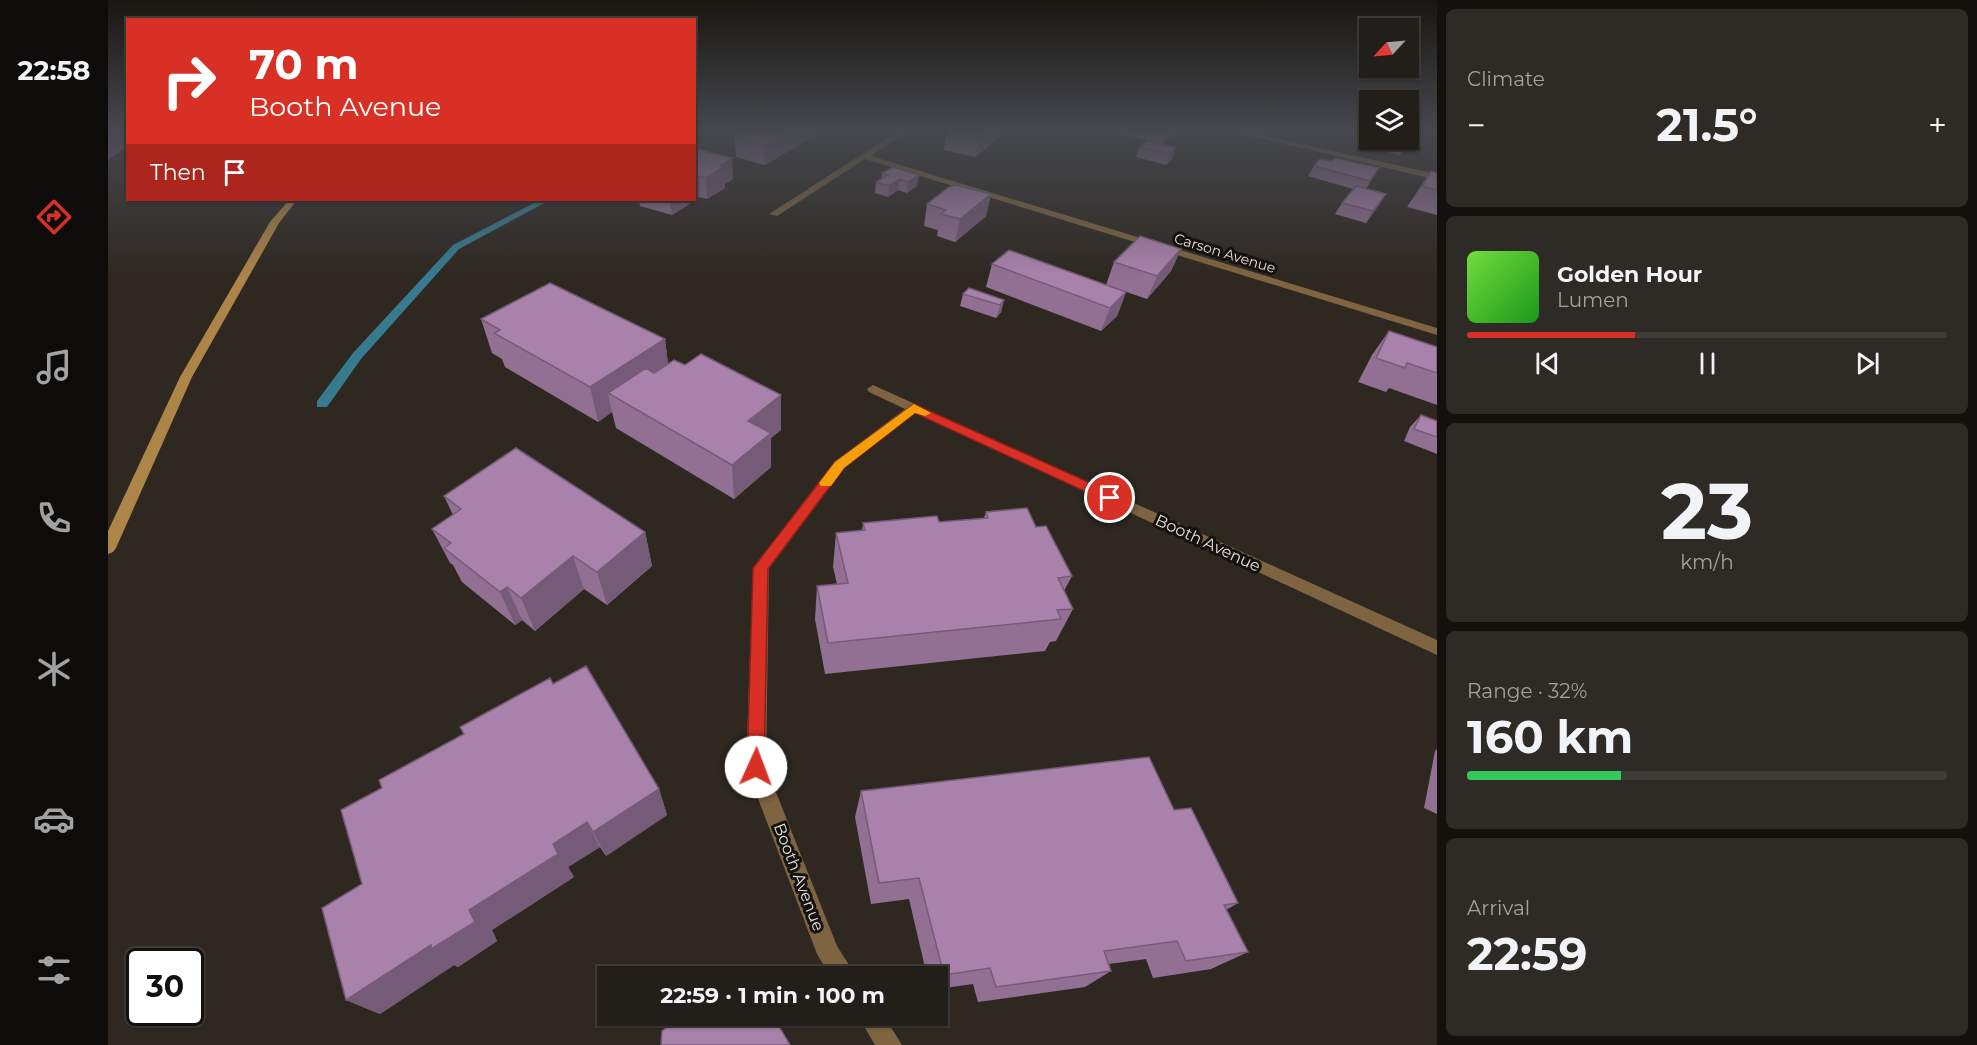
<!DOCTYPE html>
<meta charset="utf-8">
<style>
:root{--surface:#221e19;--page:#2e2b26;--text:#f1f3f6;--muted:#a2a2a2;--line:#3f3c38;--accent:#d93025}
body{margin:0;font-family:Montserrat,sans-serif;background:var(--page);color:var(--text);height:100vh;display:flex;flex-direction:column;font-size:22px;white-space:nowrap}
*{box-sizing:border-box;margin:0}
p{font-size:20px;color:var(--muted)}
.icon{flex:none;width:33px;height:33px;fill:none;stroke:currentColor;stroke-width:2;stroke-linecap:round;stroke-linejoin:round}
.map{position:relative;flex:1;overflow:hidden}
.panel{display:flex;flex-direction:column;gap:9px;padding:9px;background:#13100e;width:540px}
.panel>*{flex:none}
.guide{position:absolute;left:18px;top:18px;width:570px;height:183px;border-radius:0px;box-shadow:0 2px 4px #0004,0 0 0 2px var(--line);background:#d93025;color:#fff;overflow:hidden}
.needle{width:39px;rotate:244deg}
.tools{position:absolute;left:1251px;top:18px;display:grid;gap:12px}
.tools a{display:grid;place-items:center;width:60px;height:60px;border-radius:0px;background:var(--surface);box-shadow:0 2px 4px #0004,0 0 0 2px var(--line);font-size:30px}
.speed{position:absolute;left:18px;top:948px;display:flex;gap:12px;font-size:30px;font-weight:700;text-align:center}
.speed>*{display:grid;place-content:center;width:78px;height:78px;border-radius:50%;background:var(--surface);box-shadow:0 2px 4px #0004,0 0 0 2px var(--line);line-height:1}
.speed .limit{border:3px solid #111;border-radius:9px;background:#fff;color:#111}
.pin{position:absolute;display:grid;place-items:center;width:51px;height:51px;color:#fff;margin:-26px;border:3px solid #fff;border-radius:50%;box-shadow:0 2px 6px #0007}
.me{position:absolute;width:66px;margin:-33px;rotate:2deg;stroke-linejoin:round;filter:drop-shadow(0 0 4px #0008)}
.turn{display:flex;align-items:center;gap:21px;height:126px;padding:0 24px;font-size:27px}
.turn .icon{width:78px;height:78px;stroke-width:2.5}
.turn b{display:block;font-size:42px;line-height:51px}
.then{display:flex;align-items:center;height:57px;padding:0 24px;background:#0003;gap:12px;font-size:22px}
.big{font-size:45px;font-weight:700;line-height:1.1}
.panel .card{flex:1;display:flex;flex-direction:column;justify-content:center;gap:9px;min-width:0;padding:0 21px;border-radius:9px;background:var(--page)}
.panel .dial{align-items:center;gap:0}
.dial b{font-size:78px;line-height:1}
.song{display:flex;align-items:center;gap:18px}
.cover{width:72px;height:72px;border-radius:9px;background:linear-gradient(135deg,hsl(100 70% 55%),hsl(120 70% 35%))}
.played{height:6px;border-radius:3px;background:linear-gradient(90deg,var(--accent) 35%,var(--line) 35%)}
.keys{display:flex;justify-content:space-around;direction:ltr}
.heat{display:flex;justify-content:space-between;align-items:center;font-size:33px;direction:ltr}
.charge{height:9px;border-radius:4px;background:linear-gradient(90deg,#34c759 32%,var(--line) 0)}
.trip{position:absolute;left:489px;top:966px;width:351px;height:60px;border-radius:0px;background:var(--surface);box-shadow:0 2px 4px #0004,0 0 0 2px var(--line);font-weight:700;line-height:60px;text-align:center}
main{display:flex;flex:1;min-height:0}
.dock{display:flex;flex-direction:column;width:108px;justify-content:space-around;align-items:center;background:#0e0c0a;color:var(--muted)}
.dock .icon{width:42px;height:42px}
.dock .selected{color:var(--accent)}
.dock b{font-size:27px;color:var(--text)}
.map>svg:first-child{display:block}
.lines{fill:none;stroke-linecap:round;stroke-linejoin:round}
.stream{fill:#377b90;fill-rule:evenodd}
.minor{fill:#7e6440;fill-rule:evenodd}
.secondary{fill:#ae8549;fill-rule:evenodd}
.wall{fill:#917093}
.shaded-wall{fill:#765b78}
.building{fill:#a982ab;stroke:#765b78;stroke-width:1.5}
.route{fill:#d93025;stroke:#8d1f18;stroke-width:1.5}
.slow{fill:#f59e0b}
.labels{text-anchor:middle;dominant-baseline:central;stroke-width:6;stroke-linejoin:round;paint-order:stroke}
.far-street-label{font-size:14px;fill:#e5e1dc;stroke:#14110e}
.street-label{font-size:16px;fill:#e5e1dc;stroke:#14110e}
</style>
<main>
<nav class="dock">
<b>22:58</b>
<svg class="icon selected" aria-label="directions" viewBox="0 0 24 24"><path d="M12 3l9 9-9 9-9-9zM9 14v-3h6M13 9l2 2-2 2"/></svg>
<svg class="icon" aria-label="music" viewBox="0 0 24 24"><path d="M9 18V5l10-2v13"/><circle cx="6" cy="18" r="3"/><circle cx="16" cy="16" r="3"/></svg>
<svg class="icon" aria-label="phone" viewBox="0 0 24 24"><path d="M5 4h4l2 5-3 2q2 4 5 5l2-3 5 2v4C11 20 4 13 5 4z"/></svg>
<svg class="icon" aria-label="climate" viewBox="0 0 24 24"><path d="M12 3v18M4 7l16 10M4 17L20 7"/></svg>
<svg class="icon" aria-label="car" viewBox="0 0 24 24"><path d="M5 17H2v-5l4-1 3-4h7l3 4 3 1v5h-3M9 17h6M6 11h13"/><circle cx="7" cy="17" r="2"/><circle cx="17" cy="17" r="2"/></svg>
<svg class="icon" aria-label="filters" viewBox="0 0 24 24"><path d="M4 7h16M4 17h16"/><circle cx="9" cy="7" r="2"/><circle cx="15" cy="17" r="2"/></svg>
</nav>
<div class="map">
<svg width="1329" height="1045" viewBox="0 0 1329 1045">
<rect width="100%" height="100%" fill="#2e2821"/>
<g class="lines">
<path class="stream" d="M432 200H442L351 249 253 359 219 407H209V401L245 353 345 245Z"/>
<path class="minor" d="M792 130H801L763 156 1329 328V335L757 159 669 216 661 214Z
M1119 130H1131L1329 174V180Z
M765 385 1329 640V655L807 413 736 468 661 569 658 767 729 946 748 976H722L709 954 638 767 645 568 726 462 797 409 761 392 759 389Z
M750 1016H776L794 1045H767Z"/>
<path class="secondary" d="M181 200H189L171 223 84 377 8 548 5 552 0 554V531L72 377 162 222Z"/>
</g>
<path class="wall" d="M640 130H708L707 135 657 165 628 157 627 137Z
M839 130 894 135 867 157 836 150Z
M1003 130H1067L1065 133 1054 144 1003 131Z
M1306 133 1292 155 1263 148 1268 140H1300Z
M1032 147 1068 148 1064 159 1058 165 1028 157Z
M586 150 625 179 617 184V188L599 199 592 197 564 215 532 206 531 200H586Z
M1224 161 1271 168 1258 189 1271 205 1258 223 1227 214 1234 203 1245 189 1200 176 1206 166Z
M785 167 809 186 799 193 790 190 780 197 767 193 768 182 773 179 774 173Z
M1323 171 1329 173V215L1299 207Z
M883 194 878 216 847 242 829 236 830 230 816 226 819 204Z
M1073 249 1063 271 1039 299 998 285 1006 262Z
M884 264 1018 292 1009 316 993 331 878 287Z
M855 294 896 300 893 312 888 318 852 306Z
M373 319 557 339 560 364 577 365 673 395V430L663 438V467L626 499 508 428 504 412 490 422 397 367 394 359 384 353Z
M1281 331 1329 347V405L1281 388 1278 392 1250 382 1264 355Z
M1313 415 1329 421V454L1296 441 1302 427Z
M336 496 537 532 544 566 499 605 476 589 427 631 414 620 407 625 354 582 345 565 342 563 324 529 345 515Z
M878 512 928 527 964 576 956 591 965 609 948 641 942 642 937 651 717 674 707 619 709 586 729 584 725 567 728 533 754 531 755 523 831 522 876 518Z
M445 684 551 789 559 815 498 856 492 847 460 867 466 877 384 930 389 941 350 967 346 965 272 1014 238 1000 254 884 356 734Z
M1329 749V814L1316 808 1327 751Z
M753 791 1066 810 1130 903 1118 910 1140 952 1103 969 1045 978 1038 959 1001 964 1003 971 977 987 870 1002 865 984 830 989V976H819L801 899 763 904 747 817Z"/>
<path class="shaded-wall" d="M0 130H20V146L0 160Z
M683 130H708L707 135 657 165 656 145Z
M880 130H896L894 135 867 157 871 137Z
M1062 130H1067L1065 133 1054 144 1058 133Z
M1068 148 1064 159 1058 165 1062 154Z
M624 158 625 179 617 184V188L599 199 598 178 612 166Z
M811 175 809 186 799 193 800 182Z
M591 176 592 197 564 215 562 200H586V178Z
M792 179 790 190 780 197 781 186Z
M883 194 878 216 847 242 852 219Z
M1278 194 1271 205 1258 223 1265 211Z
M1073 249 1063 271 1039 299 1049 276Z
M1018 292 1009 316 993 331 1002 308Z
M896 300 893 312 888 318 892 305Z
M557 339 561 373 500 393 504 412 490 422 482 387Z
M673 395V430L663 438V467L626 499 624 465 640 421Z
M537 532 544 566 499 605 489 572Z
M465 556 476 589 427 631 413 598Z
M399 587 414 620 407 625 392 592Z
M551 789 559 815 498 856 485 832Z
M479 822 492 847 460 867 466 877 384 930 389 941 350 967 346 965 272 1014 238 1000 323 945 361 910 445 844Z"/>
<path class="building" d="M640 130H683L656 145 627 137Z
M840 130H880L871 137Z
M1042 130H1062L1058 133Z
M1300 131 1306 133 1298 145 1276 140H1300Z
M1039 141 1068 148 1062 154 1032 147Z
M589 149 624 158 612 166 616 167 598 178 591 176 586 178V150Z
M1227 158 1271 168 1262 181 1206 166 1212 159 1224 161Z
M785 167 811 175 800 182 792 179 781 186 768 182 780 175 774 173Z
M1323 171 1329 173V190L1314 186Z
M848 185 883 194 852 219 833 214 838 210 819 204 841 187Z
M1248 186 1278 194 1265 211 1234 203Z
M1032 236 1073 249 1049 276 1006 262Z
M901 250 1018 292 1002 308 884 264Z
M442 283 557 339 482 387 386 333 392 330 373 319Z
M861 288 896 300 892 305 855 294Z
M1281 331 1329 347V373L1299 363 1297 368 1268 358Z
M593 354 673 395 640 421 663 433 624 465 500 393 538 368 546 373 566 360 577 365Z
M1313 415 1329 421V437L1306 429Z
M408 448 537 532 489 572 465 556 413 598 399 587 392 592 336 548 343 543 324 529 353 509 336 496Z
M919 508 928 527 938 526 964 576 950 578 965 609 949 610 953 619 720 643 709 586 740 583 728 533 757 530 755 523 829 516 831 522 880 518 878 512Z
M478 666 551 789 485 832 479 822 445 844 450 854 361 910 367 922 323 949V945L238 1000 214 908 254 884 233 810 274 788 271 780 356 734 352 727 442 678 445 684Z
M1041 757 1066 810 1083 808 1130 903 1116 905 1140 952 1078 961 1069 941 996 951 1003 971 888 987 882 968 836 975 811 878 771 883 753 791Z
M639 967 644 976H627Z
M575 1016H665L682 1045H553L554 1031Z"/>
<linearGradient id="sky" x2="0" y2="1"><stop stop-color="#191612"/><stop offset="0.47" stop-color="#46484e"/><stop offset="1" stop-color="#46484e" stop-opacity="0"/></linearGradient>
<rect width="1329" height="276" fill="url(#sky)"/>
<path class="route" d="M806 404 1007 494 1009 498 1002 503 998 501 807 413 736 468 660 569 656 767 654 773 648 776 641 773 639 767 645 568 727 462Z"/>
<path class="slow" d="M806 404 823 413 817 416 807 413 736 468 723 486H713L711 483 727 462Z"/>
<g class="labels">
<g class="far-street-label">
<text transform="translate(1117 253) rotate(17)">Carson Avenue</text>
</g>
<g class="street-label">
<text transform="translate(1100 543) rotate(25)">Booth Avenue</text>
<text transform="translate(691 877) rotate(69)">Booth Avenue</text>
</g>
</g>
</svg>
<div class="tools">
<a><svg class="needle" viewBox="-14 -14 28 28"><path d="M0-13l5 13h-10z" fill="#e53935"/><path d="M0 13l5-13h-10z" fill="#a2a2a2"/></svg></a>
<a><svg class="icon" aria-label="layers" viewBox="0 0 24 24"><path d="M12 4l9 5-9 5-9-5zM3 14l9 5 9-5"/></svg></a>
</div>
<div class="speed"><div class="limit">30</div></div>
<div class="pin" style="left:1002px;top:498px;background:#d93025"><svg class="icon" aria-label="arrive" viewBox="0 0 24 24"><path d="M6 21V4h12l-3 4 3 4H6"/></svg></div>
<svg class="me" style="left:648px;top:767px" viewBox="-20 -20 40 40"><circle r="19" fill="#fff"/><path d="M0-13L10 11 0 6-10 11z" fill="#d93025"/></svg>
<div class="trip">22:59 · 1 min · 100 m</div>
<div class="guide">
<div class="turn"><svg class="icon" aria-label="right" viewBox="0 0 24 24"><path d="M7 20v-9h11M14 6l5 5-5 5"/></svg><div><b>70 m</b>Booth Avenue</div></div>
<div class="then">Then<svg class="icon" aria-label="arrive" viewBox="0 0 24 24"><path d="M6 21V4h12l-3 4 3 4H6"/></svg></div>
</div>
</div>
<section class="panel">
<div class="card"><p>Climate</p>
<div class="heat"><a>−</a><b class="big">21.5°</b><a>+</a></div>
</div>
<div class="card">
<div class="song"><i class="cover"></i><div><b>Golden Hour</b><p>Lumen</p></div></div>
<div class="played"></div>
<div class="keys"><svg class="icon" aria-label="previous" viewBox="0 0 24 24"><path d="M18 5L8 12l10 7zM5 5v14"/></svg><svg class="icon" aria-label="pause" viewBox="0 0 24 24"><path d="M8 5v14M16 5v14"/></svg><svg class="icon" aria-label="next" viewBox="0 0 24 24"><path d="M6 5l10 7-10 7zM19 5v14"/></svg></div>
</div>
<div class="card dial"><b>23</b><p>km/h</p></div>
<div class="card"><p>Range · 32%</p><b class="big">160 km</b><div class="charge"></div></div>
<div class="card"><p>Arrival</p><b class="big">22:59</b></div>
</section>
</main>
